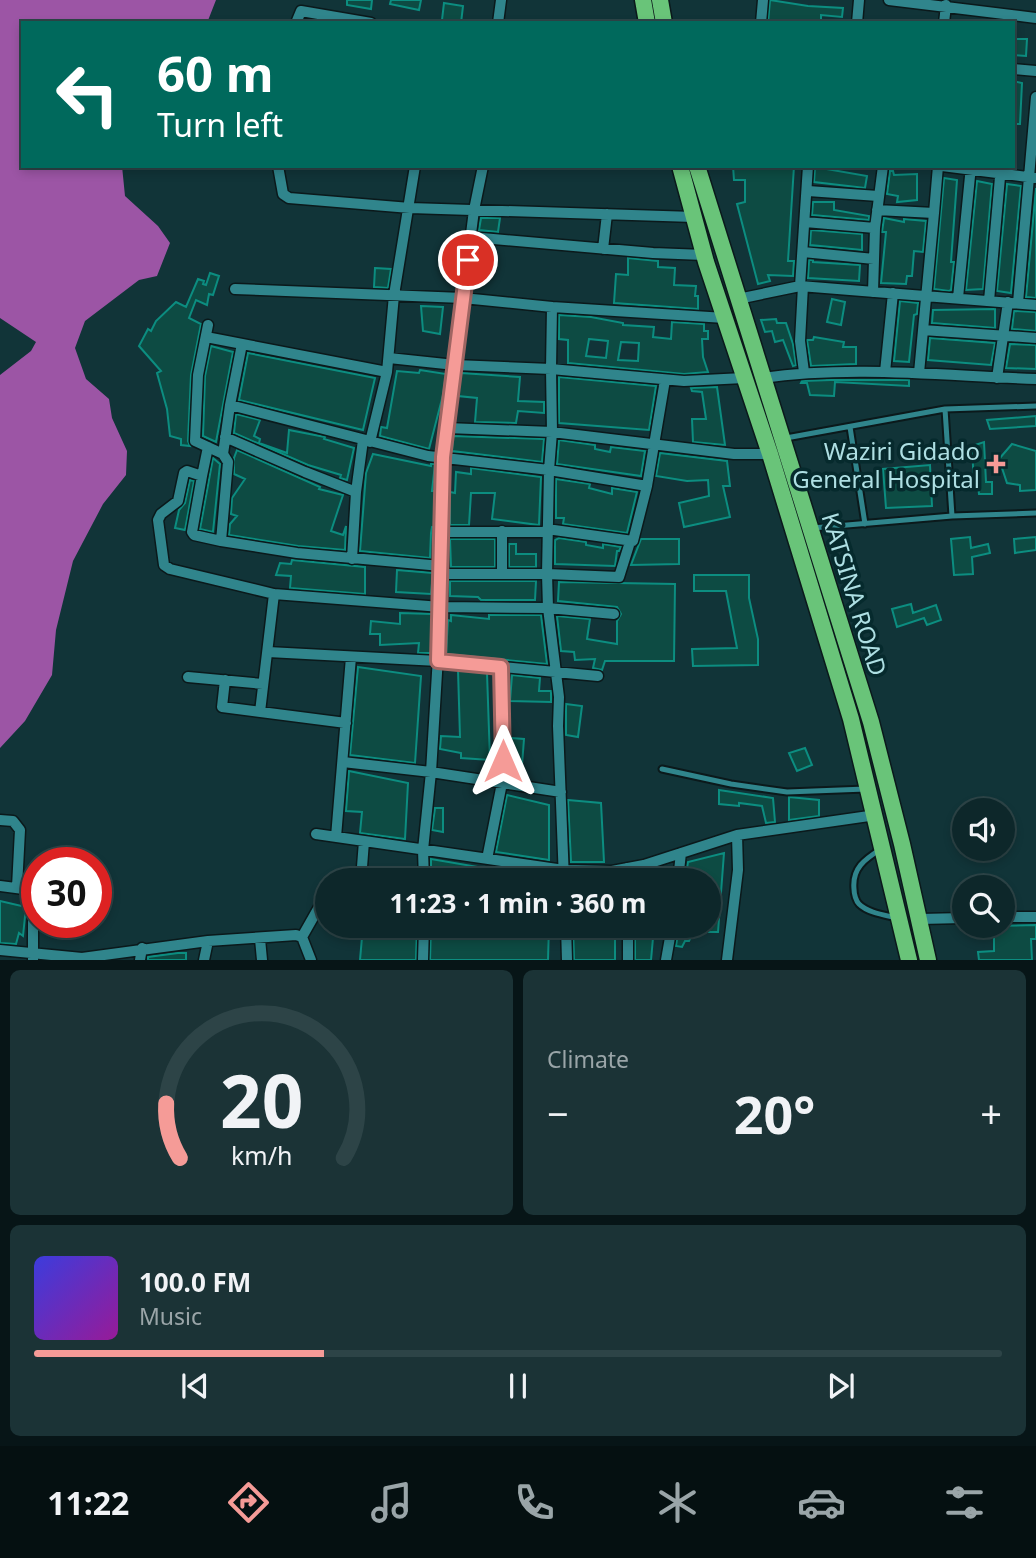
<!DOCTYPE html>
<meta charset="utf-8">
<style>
:root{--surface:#0d272a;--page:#1b3336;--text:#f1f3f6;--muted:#9aa5a8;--line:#2d4447;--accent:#f59b97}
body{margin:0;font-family:"Noto Sans",sans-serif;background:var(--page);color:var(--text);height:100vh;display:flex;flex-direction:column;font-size:26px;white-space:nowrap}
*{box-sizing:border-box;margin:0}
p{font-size:23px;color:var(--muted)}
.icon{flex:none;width:38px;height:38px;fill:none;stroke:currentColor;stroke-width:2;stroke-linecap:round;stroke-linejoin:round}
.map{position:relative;height:960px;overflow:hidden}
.drawer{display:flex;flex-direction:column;gap:10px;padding:10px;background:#071517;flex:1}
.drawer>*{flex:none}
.banner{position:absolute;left:21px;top:21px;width:994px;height:147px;border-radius:0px;box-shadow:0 4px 10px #0003,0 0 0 2px var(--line);background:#00695c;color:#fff;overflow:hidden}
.controls{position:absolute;left:952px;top:798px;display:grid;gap:14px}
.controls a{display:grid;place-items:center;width:63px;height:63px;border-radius:50%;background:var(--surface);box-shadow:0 4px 10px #0003,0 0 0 2px var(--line);font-size:35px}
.speed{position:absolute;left:21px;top:847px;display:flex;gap:14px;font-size:35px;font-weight:700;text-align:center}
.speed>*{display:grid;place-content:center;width:91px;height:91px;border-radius:50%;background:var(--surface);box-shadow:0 4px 10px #0003,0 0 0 2px var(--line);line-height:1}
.speed .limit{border:10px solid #d22;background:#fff;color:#111}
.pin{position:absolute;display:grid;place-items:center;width:60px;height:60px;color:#fff;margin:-30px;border:4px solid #fff;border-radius:50%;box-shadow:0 2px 7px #0007}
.me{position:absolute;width:77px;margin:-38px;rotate:0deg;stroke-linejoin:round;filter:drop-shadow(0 0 5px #0008)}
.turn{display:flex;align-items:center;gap:24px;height:147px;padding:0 21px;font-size:32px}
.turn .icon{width:91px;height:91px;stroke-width:2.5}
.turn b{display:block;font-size:49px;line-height:60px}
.big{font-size:52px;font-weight:700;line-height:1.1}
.drawer .tile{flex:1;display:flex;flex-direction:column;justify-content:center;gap:10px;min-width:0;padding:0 24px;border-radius:10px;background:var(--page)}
.drawer .dial{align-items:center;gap:0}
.dial svg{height:182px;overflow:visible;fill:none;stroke:var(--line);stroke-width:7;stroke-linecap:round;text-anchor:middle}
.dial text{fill:var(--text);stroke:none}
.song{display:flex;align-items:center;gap:21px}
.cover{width:84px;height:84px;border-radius:10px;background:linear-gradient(135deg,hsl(240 70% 55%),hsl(300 70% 35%))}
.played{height:7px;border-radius:4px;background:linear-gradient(90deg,var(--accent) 30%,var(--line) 30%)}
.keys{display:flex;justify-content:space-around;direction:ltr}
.heat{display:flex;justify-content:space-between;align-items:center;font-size:38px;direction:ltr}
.drawer .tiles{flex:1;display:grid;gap:10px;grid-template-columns:1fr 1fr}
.tile:last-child{grid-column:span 2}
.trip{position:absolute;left:315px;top:868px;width:406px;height:70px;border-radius:35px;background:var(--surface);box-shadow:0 4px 10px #0003,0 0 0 2px var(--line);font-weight:700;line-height:70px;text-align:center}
.tabs{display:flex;height:112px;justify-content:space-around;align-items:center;background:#051011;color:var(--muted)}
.tabs .icon{width:49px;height:49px}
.tabs .selected{color:var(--accent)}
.tabs b{font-size:32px;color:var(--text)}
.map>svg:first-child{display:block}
.water{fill:#9c55a5}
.building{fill:#0d4b43;stroke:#0c8d80;stroke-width:2;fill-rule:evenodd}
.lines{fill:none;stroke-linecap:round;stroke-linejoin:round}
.service-casing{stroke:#0b191b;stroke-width:9}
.minor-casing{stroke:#0b191b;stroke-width:13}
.trunk-casing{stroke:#0b191b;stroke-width:19}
.service{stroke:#30858c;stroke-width:5}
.minor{stroke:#30858c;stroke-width:10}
.trunk{stroke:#69c479;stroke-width:16}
.route-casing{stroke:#9f6562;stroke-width:18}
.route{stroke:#f59b97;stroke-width:12}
.poi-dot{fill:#f59b97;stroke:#062a2d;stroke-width:2.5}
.labels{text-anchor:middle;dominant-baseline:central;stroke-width:7;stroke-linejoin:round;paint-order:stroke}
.poi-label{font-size:24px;fill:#aedfe3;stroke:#062a2d;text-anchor:end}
.street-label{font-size:24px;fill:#aedfe3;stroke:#062a2d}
</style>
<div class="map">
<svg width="1036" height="960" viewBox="0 0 1036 960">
<rect width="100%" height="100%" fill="#113438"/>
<path class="water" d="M0 0H216L207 23H23V166H122L125 196 158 226 170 243 157 276 139 280 85 321 75 348 86 379 109 399 112 418 127 451 126 475 103 504 73 561 56 630 52 675 25 721 0 748V375L31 351 36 342 0 318Z"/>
<path class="building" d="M347 0H372L371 9 347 5Z
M391 0H421L419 10 390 4Z
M770 0 808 6 843 8 842 17 821 15V23H768Z
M444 3 463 6 461 23 442 20Z
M1013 39H1027L1026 56 1013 55Z
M1013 81 1022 83 1020 124H1013Z
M733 166H794L788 261H794L793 276 768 275 770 281 758 284 737 204 745 202V180H734Z
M815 167 867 176 865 188 814 182Z
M890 171H893L894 175 917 174V200L897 202 898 196 887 194Z
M944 178 957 180 951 262H954L951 290 949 291 934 289Z
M977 181 992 184 983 289 966 290Z
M1007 184 1021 186 1011 293 997 291Z
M1036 188V298L1026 297Z
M813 202H834V210L869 216V220L812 215Z
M481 218H500L498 232 479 230Z
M884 218 904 222V219L926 221 923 252 914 251 912 276H907L906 284 881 283 886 232H882Z
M811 230 862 234V250L810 245Z
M628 258 658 261V267L675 268 674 285 696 286 695 296H698V309L614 303 616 274 628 275Z
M809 260H813V262L860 265 859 281 808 278Z
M375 268 391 269 388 288 374 287Z
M210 273 219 276 213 295 209 294 207 305 196 300 189 318 201 324 191 375 188 441 190 446 181 445V439L170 436 167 409 157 373 161 371 139 346 148 329 151 331 156 321 176 302 186 307 198 279 204 281 203 284 206 285Z
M832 299 845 302 841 325 827 322Z
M900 301 918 303 917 314 914 315 909 362 894 361Z
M421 306 443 307 440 334 423 331Z
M995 309V328L932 323 933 310Z
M1014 311 1036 312V331L1012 329Z
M559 315 591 317 623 323V325L654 327 653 337 671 339 672 322 704 324V331H708V339H702L703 357 708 372 684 374 568 363V340L559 339ZM589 339 608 341 606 358 586 356ZM621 342 639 343 638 361 618 360Z
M776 319 777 323H786L793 344 796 365 793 366 783 340 775 342 772 331 765 332 761 320Z
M814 337 844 342 843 347H856V364L811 366 807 340H813Z
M930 338 995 343 991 365 928 360Z
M1010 344 1036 345V369L1006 368Z
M211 346 233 352 216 442 203 436 205 376Z
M248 353 375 378 363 430 239 400Z
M420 370 446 374 443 395 429 449 380 436 381 427 387 428 397 371 419 373Z
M461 373 520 377 518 401 544 402V413L518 411 516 423 475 422 477 398 458 396Z
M559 377 656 386 649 430 559 423Z
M831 380H909V386L835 382 834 396 810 395 807 383H801L802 381Z
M717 387 725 445 693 442 692 419H706L702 392 692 391 691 388Z
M236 414 260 420 254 436 260 439 259 443 287 453 289 430 325 437 324 439 354 448 347 480 340 478 341 475 308 465 234 433Z
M1036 416V426L990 429 987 420Z
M453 436 544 439 542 462 452 451Z
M559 440 595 445V449L610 452 611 447 645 451 641 476 557 464Z
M984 442 986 482H992V494H979L978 485 974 486 972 446Z
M1012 444 1036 451V490L1020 491V485L1007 483 999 459Z
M237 450 320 487 319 489 343 495 331 531 343 535 346 526 345 550 298 546 229 535 230 524 237 516 231 514 232 498 245 479 234 474V458Z
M660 453 727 461 730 486H723L730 517 684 527 679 503 709 496 708 480 687 481 656 476Z
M373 454 431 466V464H435L432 491H435V527H432L431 533 430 558 360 551 366 473Z
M213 458 220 464 213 532 200 529Z
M930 465 932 506 886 508 883 469Z
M471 468 541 477 539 525 492 519 495 493H471L469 525H450V492L455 493 456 472 471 474Z
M556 479 590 484 589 488 612 494V488L637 492 627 533 563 524 564 518H556Z
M190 480 194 481 185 530 175 528 179 510 185 503Z
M970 537 971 548 988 544 990 553 972 557 973 574 954 575 951 539Z
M1036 537V550L1015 553 1014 539Z
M559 538 586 542V545L603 548V544L621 547 619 551H617L615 566 555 564V540Z
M450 539H495V567H451Z
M641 539H679V564L631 565Z
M509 544H516V554H536V567H509Z
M292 560 365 567V594L290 588 291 576 276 575 280 563 291 564Z
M397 570 433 573 431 594 396 592Z
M694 575H749V598L758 639V665L693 666 692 649 737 648 726 591H694Z
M450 581H536L535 600H481L478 597 450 596Z
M559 582 675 584 674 661H605L602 670 593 668 595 659 575 660 574 652 561 651 557 616 590 619 587 639 617 644V621L621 614 617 607 558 601Z
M911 604 913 613 936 605 941 620 927 625 924 618 897 627 892 609Z
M400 613 433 614 431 653H418L419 643 380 645V634H370L371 621 400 624Z
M451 615 489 619V615H541L547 664 446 654 448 620 451 621Z
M358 667 421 676 415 763 350 755Z
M458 670 487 673 490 760 461 758V753L440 749 441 736 460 737Z
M512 675 540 678 539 691H551V702L510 701Z
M566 704 582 706 578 737 566 735Z
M511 738 524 739 522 765H510Z
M805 748 812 765 797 771 789 753Z
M349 771 408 783 405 839 360 833 362 812 346 811Z
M719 790 773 798 775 822 766 823 762 806 739 803V806L719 804Z
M507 795 549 805V860L496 852Z
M789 797 819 800V816L789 820Z
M568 800 601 803 604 862H571Z
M435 808H443V832L432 830Z
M724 853 718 932H709V880H685L688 862Z
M431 859 531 876V880H431Z
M0 901 26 907 23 936 19 933 16 944 0 943Z
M1036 925V939H1031L1032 960H979L978 952 994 951V926Z
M363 926H417L416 960H360Z
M431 926H549L548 960H430Z
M573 926H615V960H574Z
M635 926 654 927 651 960H635Z
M679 926H696L689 941H685L682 947 676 946Z
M178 953H186V960H148V957Z"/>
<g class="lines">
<defs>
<path id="service" d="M945 409 952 516
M850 427 865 524
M786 438 945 409 1036 406
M812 528 952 516 1036 513
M662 769 731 784 787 792 866 789
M881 849C865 859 852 868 854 889 854 894 856 901 859 904 868 913 885 915 897 918"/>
<path id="minor" d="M889 0 1036 18
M296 23 301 11 371 23
M498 23 501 0
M761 23 763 0
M857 23 859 0
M944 23 946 5
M1013 69 1036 71
M278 166 283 194 289 198 410 208 694 217
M942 166 1035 178
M808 191 878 196
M877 210 934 213 938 166
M805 222 875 228
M471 237 653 253 704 255
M603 249 607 214
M803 252 874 259
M800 286 808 166
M803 286 800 341 804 372
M235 289 463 298 552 307
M873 292 875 228 883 166
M958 298 971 166
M738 299 800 286 1036 305
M989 301 1001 166
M1018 303 1036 97
M208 325 198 375 195 441 223 454 230 405 428 456 549 470 552 432 551 369 684 381 744 378
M923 330 1036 338
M206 337 387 372
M389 358 455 365 551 369 552 307 725 318
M885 372 893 293
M919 373 934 213
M762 378C853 365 945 376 1036 379
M997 378 1008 302
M230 405 242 344
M447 428 552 432 734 454H770
M225 437 305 472 356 492
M370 442 387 372 394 295 415 166
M208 447 202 476 187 471 184 473 178 501 161 514 158 520 164 565 170 569 274 594 441 607 548 608 559 697 558 726 564 880
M202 476 192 532 194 535 221 541 228 462 223 454
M647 486 633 541 630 542 619 577 547 574 549 470 647 486 665 380
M547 529 633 541
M441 532H546
M221 541 297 553 441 566
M352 559 356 492 363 440
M441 574H547L548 608 614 614
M502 574V531
M268 652 438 661 598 676
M188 677 263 684
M225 680 222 707 346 723
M260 712 274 594
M343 762 431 772 561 792
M0 820 13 821 20 830 17 887
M316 834 564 870 612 871 644 865 737 835 876 815
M336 837 351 657
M487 859 502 783 504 739 501 667
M627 868V880
M361 880 364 841
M424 880 423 850 431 772 441 607 443 457 474 210 483 166
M678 880 681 853
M0 886 31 890 33 895V960
M1003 917H1036
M920 919 964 918
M566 926 567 960
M628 926V960
M302 937 327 893
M302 937 311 960
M260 939 262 960
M0 950 82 958V960
M82 958 208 941 296 935 302 937
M140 960 142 948
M204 960 208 941
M423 960 424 926
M666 960 672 926
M727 960 738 870 737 835"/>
<path id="trunk" d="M643 0 647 23
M660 0 664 23
M680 166 706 262 770 454 851 719 909 960
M697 166 871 722 902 844 928 960"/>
</defs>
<use href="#service" class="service-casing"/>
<use href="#minor" class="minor-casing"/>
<use href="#trunk" class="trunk-casing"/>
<use href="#service" class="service"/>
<use href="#minor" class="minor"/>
<use href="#trunk" class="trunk"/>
</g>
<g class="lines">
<defs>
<path id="route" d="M468 260 443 457 438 661 501 667 503 761"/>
</defs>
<use href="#route" class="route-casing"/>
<use href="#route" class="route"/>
</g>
<path class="poi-dot" d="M992.5 453.5h7v7h7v7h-7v7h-7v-7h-7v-7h7z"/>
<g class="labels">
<g class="poi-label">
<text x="980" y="450">Waziri Gidado<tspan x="980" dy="28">General Hospital</tspan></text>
</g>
<g class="street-label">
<text transform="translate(855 594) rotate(73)">KATSINA ROAD</text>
</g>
</g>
</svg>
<div class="controls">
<a><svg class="icon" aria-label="sound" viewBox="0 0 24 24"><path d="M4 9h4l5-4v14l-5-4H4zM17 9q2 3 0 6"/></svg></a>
<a><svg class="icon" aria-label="search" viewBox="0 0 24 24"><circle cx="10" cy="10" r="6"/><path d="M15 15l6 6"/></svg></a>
</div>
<div class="speed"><div class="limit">30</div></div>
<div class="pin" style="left:468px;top:260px;background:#d93025"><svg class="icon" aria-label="arrive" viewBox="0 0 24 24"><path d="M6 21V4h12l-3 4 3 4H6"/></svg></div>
<svg class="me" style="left:503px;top:761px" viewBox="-20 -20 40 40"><path d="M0-17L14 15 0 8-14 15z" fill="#f59b97" stroke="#fff" stroke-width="4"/></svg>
<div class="trip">11:23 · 1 min · 360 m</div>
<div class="banner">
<div class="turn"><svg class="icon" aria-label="left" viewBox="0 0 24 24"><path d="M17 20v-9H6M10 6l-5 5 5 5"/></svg><div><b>60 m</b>Turn left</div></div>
</div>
</div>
<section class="drawer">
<div class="tiles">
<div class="tile dial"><svg viewBox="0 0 100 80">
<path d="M14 69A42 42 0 1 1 86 69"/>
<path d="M14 69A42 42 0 0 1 8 45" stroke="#f59b97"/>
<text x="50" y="56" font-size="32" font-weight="700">20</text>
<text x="50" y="72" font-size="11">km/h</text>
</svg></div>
<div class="tile"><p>Climate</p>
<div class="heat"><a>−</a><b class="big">20°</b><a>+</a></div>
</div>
<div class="tile">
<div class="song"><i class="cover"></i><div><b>100.0 FM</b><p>Music</p></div></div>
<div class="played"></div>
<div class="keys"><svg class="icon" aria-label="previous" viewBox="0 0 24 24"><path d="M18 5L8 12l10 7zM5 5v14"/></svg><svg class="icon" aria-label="pause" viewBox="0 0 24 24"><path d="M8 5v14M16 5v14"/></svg><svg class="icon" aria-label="next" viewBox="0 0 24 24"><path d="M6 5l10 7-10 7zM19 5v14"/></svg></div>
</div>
</div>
</section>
<nav class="tabs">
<b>11:22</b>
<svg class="icon selected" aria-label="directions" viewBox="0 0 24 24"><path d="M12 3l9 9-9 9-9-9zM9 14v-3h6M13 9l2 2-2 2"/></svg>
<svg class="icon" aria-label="music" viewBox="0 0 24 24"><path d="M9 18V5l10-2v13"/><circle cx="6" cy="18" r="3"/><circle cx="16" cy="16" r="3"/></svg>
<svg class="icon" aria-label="phone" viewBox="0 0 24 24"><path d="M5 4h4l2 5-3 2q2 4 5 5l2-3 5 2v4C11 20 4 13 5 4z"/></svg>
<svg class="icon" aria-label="climate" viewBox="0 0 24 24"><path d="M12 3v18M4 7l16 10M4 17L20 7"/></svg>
<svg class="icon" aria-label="car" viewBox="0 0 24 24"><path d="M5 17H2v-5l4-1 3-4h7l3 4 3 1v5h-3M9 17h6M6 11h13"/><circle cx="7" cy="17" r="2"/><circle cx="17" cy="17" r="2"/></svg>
<svg class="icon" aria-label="filters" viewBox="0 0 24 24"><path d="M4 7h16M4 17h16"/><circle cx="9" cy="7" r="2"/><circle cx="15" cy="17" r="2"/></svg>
</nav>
